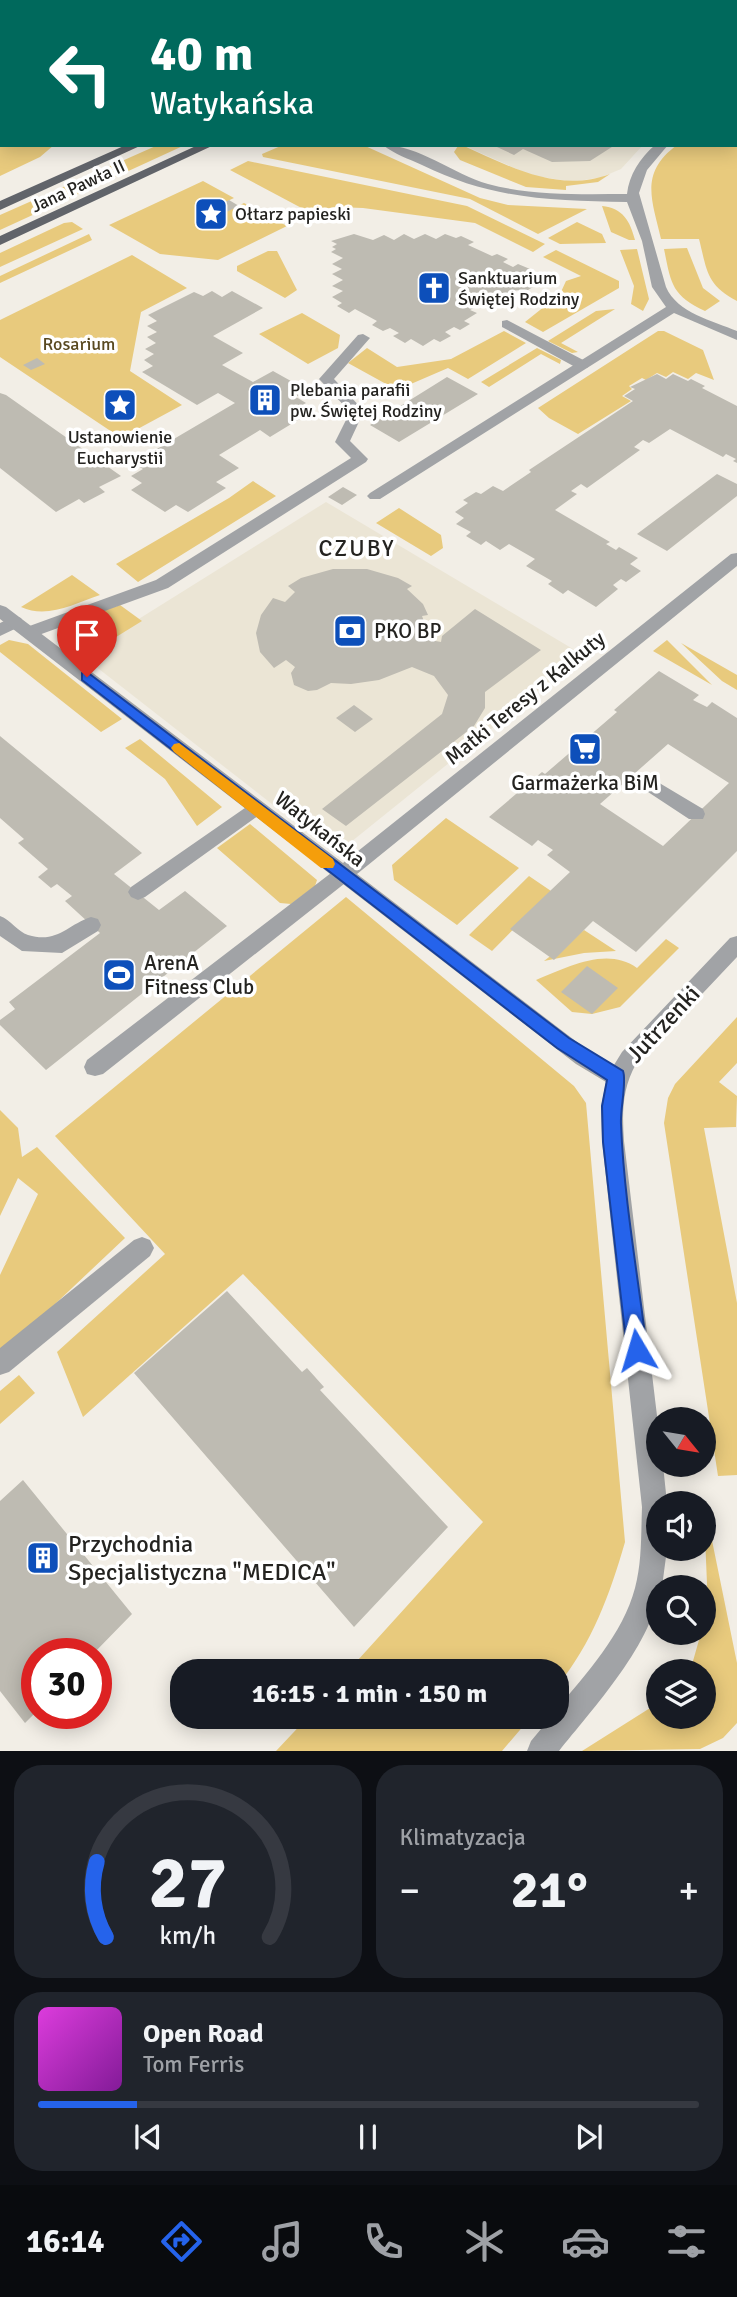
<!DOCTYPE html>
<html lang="pl">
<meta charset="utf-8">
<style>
:root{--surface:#171b24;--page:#20242c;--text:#f1f3f6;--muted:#9ea1a6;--line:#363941;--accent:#2563eb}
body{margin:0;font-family:Signika,sans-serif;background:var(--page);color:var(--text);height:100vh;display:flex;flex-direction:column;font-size:26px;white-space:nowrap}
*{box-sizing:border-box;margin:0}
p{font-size:23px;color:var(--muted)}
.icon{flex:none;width:38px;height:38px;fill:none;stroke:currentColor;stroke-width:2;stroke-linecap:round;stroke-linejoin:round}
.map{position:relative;height:1751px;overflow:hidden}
.sheet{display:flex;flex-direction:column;gap:14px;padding:14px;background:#0d0f14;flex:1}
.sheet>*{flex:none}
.top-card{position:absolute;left:0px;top:0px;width:738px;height:147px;box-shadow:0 4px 18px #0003;background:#00695c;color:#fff;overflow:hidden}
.needle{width:46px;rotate:120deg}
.fabs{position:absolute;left:646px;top:1407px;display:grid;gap:14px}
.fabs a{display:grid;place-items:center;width:70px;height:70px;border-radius:50%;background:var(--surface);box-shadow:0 4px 18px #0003;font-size:35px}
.speed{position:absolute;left:21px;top:1638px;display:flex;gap:14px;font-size:35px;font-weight:700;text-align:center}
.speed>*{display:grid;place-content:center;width:91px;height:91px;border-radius:50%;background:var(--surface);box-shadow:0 4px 18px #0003;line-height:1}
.speed .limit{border:10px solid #d22;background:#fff;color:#111}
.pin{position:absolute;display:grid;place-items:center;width:60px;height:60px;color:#fff;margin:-72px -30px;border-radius:50% 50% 50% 0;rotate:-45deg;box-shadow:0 0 7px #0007}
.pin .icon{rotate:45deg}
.me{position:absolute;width:77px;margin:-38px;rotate:353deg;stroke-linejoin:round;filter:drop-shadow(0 0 5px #0008)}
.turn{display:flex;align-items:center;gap:24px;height:147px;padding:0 35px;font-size:32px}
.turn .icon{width:91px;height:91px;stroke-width:2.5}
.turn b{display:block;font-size:49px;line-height:60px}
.big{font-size:52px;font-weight:800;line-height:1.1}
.sheet .card{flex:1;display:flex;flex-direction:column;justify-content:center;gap:10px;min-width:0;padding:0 24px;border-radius:28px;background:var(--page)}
.sheet .dial{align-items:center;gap:0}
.dial svg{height:182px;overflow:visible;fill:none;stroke:var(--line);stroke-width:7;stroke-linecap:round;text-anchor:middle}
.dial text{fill:var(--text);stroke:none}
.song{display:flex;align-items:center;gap:21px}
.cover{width:84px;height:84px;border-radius:10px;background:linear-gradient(135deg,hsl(300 70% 55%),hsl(290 70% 35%))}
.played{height:7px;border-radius:4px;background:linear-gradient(90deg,var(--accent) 15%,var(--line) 15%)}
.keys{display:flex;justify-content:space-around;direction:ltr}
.heat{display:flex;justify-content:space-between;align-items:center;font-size:38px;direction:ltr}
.sheet .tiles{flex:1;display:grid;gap:14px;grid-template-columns:1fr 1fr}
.card:last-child{grid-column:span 2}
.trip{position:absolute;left:170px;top:1659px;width:399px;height:70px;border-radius:28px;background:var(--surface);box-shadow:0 4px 18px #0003;font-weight:800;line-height:70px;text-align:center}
.menu{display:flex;height:112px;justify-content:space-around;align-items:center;background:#090b0e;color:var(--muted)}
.menu .icon{width:49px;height:49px}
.menu .on{color:var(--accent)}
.menu b{font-size:32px;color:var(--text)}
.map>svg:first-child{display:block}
.built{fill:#ebe5d5}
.green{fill:#e8ca7d}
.building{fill:#bebbb2;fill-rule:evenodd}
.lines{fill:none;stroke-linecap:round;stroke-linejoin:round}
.service{fill:#a1a3a6;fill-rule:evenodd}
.pedestrian{fill:#a1a3a6;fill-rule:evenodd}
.minor{fill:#a1a3a6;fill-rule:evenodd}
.primary{fill:#61646a;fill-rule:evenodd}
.route{fill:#2563eb;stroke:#184099;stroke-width:2}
.slow{fill:#f59e0b}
.labels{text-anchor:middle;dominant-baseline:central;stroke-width:7;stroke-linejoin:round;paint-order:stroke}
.far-street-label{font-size:18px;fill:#242320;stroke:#fff}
.far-poi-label{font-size:18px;fill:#242320;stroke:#fff;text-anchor:start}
.far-park-label{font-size:18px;fill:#594920;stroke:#fff}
.poi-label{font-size:21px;fill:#242320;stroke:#fff;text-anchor:start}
.street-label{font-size:21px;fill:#242320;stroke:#fff}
.neighbourhood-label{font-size:23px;letter-spacing:2px;fill:#242320;stroke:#fff}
.near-street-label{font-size:24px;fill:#242320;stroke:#fff}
.near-poi-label{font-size:24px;fill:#242320;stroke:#fff;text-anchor:start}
</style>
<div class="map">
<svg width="737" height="1751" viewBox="0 0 737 1751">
<rect width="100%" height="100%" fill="#f2eee6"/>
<path class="built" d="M463 145H643L621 169 602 177 573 182 530 175Z
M326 502 583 655 336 854 81 655Z"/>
<path class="green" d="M737 110V301C706 285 707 270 699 239H661C652 200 639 173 677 145H737Z
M0 130 2 145H54L40 157 0 176Z
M158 145H185L0 230V215Z
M283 145H363L480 198 508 205 587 209 538 234 470 199 263 157 262 154Z
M462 145C509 166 558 194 610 174L598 182 566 186V190L526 187 460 160 454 152 458 146Z
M248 161 467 206 545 244 533 252 475 223 363 208 335 207 309 212 230 170Z
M203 181 234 198 204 212 213 218 244 203 287 226 218 260 160 254 109 225Z
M602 206C623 208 630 221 635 240H629L611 232Z
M72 222 83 229 0 267V253L64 223Z
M577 222 602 234 606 243 560 244 548 238Z
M89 234 92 240 0 283V276Z
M687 248 703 288 720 301 705 311C671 295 671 283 664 249Z
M637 249 649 299 643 311 631 304 634 286 620 250Z
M556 250 619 281V288L543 332 525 322 560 294 566 281 581 276 543 257Z
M268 251H277L297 290 285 298 237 271V266Z
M132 255 187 288 141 312 130 371 182 405 121 438 0 357V320Z
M615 309 561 343 578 352 572 353 548 341 596 311Z
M302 313 340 335 338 348 308 364 259 334Z
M504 331 526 343 468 379 448 368 397 390 348 363 367 348 397 367 451 359Z
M658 331H664L703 350 714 380 696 373 688 379 673 372 666 377 657 373 646 380 642 378 629 386 632 389 622 396 631 401 578 434 549 418 538 408Z
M537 348 561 360 560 364 541 354 489 387 481 382Z
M253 481 276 496 138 582 116 564 229 498Z
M399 508 441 535 443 548 431 556 376 523Z
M72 575 100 595C74 604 47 619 21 607Z
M120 605 142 621 87 655C52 626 97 613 120 605Z
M9 640 28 644 122 719 101 732 0 652V645Z
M667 640 712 685 653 651Z
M681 643 737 675V690L722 681Z
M140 739 222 807 197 826 165 779 125 748Z
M446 818 519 868 457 925 394 880 392 865Z
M250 824 317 880 315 886 291 904 280 903 217 848Z
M529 876 551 891 492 951 469 935Z
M346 897 574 1086 586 1103 625 1542C610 1594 592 1644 557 1686L556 1671H348L483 1522 243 1274 83 1417 57 1352 165 1254 55 1136Z
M584 930 616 951 584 953 544 961Z
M666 939 679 948 620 1007 592 1014 572 1012 536 980C567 968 606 946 637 968Z
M737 1017V1063L719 1082 737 1096 736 1127 704 1128 737 1303V1475L718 1476 664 1123 668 1098 675 1084Z
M0 1110 18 1128 22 1157 37 1147 125 1238 0 1356V1275L38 1194 18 1178 0 1216Z
M19 1375 35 1393 0 1424V1391Z
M706 1511 737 1663V1723L723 1738 700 1749 582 1751 658 1703V1717H704V1671H685L693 1661 701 1633H704L708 1608 704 1512Z
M308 1717H531L502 1751H276Z"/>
<path class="building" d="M501 145H615L590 161 552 162 523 149 514 155 497 147Z
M229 200 239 206 220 215 210 210Z
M354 234 373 240 384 235 394 240 404 234 414 239 425 234 436 239 445 234 456 238 461 236 474 242 468 245 492 256 497 254 508 259 503 262 513 267 518 264 530 269 525 272 536 278 527 284 533 287 523 293 517 290 509 295 514 298 504 304 498 301 485 308 479 305 470 310 477 313 464 321 470 324 460 330 454 327 445 332 451 336 440 342 434 339 423 346 411 339 405 343 393 336 399 333 390 328 383 331 372 325 377 321 355 309 349 313 337 306 342 303 332 297 343 291 332 286 343 280 332 274 342 269 332 264 343 258 331 252 336 249 332 247 337 244 331 241Z
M212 291 222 297 232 291 263 308 213 336 243 353 222 365 253 382 273 371 307 390 296 397 306 403 295 409 306 415 270 437 260 430 219 455 239 468 216 482 226 488 188 512 176 505 165 512 131 490 142 483 131 476 143 469 133 463 235 403 218 393 197 405 142 372 153 366 144 360 154 354 145 349 156 343 147 337 157 332 147 326 157 321 148 315 194 292 203 296Z
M37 358 45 364 31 370 23 365Z
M657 374 666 379 673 374 688 381 691 379 705 386 702 388 737 406V463L733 461 736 459 726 454 723 457 670 429 649 443 643 440 634 447 640 450 587 488 581 484 571 491 577 494 555 510 610 542 606 544 616 550 619 547 638 558 630 564 641 571 626 582 621 579 613 585 618 589 596 607 568 590 563 594 548 584 552 581 526 566 535 559 509 544 500 550 486 541 481 545 466 536 471 532 456 524 464 518 455 512 468 503 463 500 476 492 481 494 493 486 503 491 531 472 529 470 633 401 624 396 635 389 630 387Z
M447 377 478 394 399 442 370 425Z
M0 393 6 395 121 476 99 487 105 492 84 503 79 499 56 512 0 468Z
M717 474 737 484V496L667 551 637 534Z
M343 487 357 495 342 505 328 497Z
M333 569H367L398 578 412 586 407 589 423 604 428 615 422 616 426 627 425 639 441 642 442 636 475 609 541 650 485 692V708L474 726 346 826 322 809 442 714 448 695 434 676 412 667 379 680 351 684 331 683 317 690 308 691 294 685 291 673 295 667 286 660 274 668 260 652 256 633 261 615 273 598 285 602 295 592 288 586 301 578Z
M659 671 699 695 693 700 707 707 712 702 737 718V851L636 952 593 921 554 960 510 929 570 872 547 855 553 850 538 840 532 846 489 817 542 772 545 774 617 712 614 710ZM668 744 729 783 663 846 600 804Z
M354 705 373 719 355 732 336 718Z
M0 736 142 853 114 874 159 910 185 891 227 926 46 1070 0 1025V1020L15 1009 9 1002 100 933 65 901 72 896 57 884 51 888 38 877 48 869 18 843 24 839 0 818Z
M587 966 618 988 592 1014 561 992Z
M227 1291 302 1372 307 1368 324 1387 320 1390 448 1527 354 1627 134 1373Z
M23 1480 132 1614 93 1654H37V1711L25 1723 0 1691V1501Z"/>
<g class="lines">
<path class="service" d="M625 0H639L624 2Z
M705 0H719L720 2H706Z
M507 320 587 362 589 365 587 368H577L502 327V321Z
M363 334 370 338 334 379 364 411 350 441 368 459 366 462 168 588 36 636H24L22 632 24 628 156 580 351 458 335 442 350 412 319 379 358 335Z
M15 616 21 618 23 622 21 626 0 636V623Z
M651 778 703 809 705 814 703 819H689L645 790 642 785 645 780Z
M255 801 262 803 264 808 262 813 145 897 138 900 131 897 128 892 131 887Z
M342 867 349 870 352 875 349 880 103 1074 95 1076 87 1074 84 1067 87 1060 335 870Z
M0 916C11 920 18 932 28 935 57 944 67 925 91 917L98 919 101 925 98 931 62 953 22 951 0 936Z"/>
<path class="pedestrian" d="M142 1237 150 1240 154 1248 150 1256 9 1372 0 1375V1348L134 1240Z"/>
<path class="minor" d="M166 0H180L165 2Z
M399 0H412L413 2H400Z
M0 42H2V49H0Z
M0 66H2V72H0Z
M383 145C419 145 453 174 488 184 533 196 581 194 627 194 629 175 640 158 655 145H668L647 170 639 193 666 287C677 313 713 321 737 331V340L674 313 380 499H370L367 496 370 493 666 307 652 287 642 241 627 202C551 201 491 199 422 165 409 159 394 154 383 145Z
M737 553V566L357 874 590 1052 614 1065 622 1052 730 938 737 936V957L636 1064C622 1089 622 1113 624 1141L658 1424V1465H663L667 1503H658V1549H667L662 1587H658C658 1638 590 1712 559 1751H527L531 1741 551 1717H556V1710C586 1674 623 1634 635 1588 642 1562 641 1534 642 1507L602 1141 601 1107 606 1082 576 1064 0 619V605L6 607 343 863 731 554Z"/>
<path class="primary" d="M452 0H465L451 2Z
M513 0H526L512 2Z
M126 145H142L0 210V201Z
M198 145H214L0 245V236Z"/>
</g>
<path class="route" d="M87 672 569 1038 623 1071C627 1081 620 1110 621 1124 624 1200 638 1276 647 1350L644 1357 637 1360 630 1357 627 1350 603 1142 602 1106 607 1080 557 1048 82 680V673Z"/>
<path class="slow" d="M179 743 333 859 335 864 333 868H321L174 752 171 748 174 744Z"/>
<defs>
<symbol id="sight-square" viewBox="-11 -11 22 22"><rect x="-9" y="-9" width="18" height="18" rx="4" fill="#0d4fba" stroke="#fff"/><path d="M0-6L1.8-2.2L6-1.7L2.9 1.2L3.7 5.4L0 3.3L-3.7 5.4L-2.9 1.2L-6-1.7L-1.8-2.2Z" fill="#fff"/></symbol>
<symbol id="church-square" viewBox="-11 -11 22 22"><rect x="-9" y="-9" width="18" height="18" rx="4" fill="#0d4fba" stroke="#fff"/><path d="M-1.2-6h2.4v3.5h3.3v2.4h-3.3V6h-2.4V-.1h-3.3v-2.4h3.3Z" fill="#fff"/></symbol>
<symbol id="building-square" viewBox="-11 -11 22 22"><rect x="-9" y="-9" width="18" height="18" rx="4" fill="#0d4fba" stroke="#fff"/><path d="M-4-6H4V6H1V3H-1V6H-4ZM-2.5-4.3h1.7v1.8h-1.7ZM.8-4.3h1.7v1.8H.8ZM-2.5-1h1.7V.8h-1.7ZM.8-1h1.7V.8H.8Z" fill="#fff"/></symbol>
<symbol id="bank-square" viewBox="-11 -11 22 22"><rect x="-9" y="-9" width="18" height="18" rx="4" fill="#0d4fba" stroke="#fff"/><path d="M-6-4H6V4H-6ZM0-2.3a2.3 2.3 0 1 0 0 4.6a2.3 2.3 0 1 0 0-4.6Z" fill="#fff"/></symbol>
<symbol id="supermarket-square" viewBox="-11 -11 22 22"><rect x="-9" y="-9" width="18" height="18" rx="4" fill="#0d4fba" stroke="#fff"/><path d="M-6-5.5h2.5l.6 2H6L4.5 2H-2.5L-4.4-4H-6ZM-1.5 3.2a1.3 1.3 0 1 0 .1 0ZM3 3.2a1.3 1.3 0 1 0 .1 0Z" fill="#fff"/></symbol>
<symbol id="stadium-square" viewBox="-11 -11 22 22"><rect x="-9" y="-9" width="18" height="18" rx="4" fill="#0d4fba" stroke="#fff"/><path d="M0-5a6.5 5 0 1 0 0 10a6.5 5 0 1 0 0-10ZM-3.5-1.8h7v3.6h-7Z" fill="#fff"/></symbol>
</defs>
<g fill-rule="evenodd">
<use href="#sight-square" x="192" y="195" width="38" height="38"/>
<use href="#church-square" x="415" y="269" width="38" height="38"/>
<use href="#building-square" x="246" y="381" width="38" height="38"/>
<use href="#sight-square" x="101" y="386" width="38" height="38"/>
<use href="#bank-square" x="331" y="612" width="38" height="38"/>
<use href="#supermarket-square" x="566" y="730" width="38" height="38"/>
<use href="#stadium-square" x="100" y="956" width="38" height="38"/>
<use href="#building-square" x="24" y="1539" width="38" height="38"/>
</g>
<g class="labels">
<g class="far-street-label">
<text transform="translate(78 186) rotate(-25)">Jana Pawła II</text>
</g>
<g class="far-poi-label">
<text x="235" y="214">Ołtarz papieski</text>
<text x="458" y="278">Sanktuarium<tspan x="458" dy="21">Świętej Rodziny</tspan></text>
<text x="290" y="390">Plebania parafii<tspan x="290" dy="21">pw. Świętej Rodziny</tspan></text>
<text x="120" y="437" text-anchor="middle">Ustanowienie<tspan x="120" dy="21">Eucharystii</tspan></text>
</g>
<g class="far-park-label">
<text x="79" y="344">Rosarium</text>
</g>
<g class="poi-label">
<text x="374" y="631">PKO BP</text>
<text x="585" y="783" text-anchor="middle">Garmażerka BiM</text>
<text x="144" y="963">ArenA<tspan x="144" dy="24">Fitness Club</tspan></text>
</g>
<g class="street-label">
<text transform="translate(525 698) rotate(-39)">Matki Teresy z Kalkuty</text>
<text transform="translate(320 829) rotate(38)">Watykańska</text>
</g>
<g class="neighbourhood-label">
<text x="357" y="548">CZUBY</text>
</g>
<g class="near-street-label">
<text transform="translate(663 1024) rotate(-47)">Jutrzenki</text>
</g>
<g class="near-poi-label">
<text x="68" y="1544">Przychodnia<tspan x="68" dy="28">Specjalistyczna "MEDICA"</tspan></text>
</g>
</g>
</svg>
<div class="fabs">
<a><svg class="needle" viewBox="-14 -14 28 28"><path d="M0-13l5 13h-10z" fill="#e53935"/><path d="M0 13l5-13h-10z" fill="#9ea1a6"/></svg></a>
<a><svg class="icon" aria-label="sound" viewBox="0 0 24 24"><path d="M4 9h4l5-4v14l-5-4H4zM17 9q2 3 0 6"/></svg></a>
<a><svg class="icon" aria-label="search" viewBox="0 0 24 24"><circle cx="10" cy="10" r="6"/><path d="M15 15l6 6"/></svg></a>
<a><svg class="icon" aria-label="layers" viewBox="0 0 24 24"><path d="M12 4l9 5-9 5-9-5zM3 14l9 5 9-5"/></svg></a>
</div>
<div class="speed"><div class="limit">30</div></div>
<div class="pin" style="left:87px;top:677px;background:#d93025"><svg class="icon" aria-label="arrive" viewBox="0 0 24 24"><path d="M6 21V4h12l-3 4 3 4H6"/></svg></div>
<svg class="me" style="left:637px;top:1350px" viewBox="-20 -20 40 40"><path d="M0-17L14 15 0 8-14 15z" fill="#2563eb" stroke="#fff" stroke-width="4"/></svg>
<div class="trip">16:15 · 1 min · 150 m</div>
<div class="top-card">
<div class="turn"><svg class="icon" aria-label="left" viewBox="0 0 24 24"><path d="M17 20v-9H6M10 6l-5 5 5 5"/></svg><div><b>40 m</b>Watykańska</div></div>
</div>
</div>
<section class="sheet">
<div class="tiles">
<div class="card dial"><svg viewBox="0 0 100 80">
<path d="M14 69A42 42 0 1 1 86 69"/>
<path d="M14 69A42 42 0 0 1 10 36" stroke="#2563eb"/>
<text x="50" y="56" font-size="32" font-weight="700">27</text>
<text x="50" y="72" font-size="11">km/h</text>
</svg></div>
<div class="card"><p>Klimatyzacja</p>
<div class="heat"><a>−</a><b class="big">21°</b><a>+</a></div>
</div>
<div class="card">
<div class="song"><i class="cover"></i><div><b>Open Road</b><p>Tom Ferris</p></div></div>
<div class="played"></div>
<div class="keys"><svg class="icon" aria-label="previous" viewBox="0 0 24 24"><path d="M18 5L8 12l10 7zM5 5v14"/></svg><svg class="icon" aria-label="pause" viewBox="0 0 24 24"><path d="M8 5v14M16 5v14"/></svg><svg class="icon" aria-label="next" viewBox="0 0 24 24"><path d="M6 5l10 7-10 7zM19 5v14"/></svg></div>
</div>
</div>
</section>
<nav class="menu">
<b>16:14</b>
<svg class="icon on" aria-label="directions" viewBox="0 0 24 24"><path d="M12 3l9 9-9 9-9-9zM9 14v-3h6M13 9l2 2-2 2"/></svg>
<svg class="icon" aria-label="music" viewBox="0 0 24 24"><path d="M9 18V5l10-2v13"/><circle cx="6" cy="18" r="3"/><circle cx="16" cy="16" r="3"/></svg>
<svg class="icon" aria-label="phone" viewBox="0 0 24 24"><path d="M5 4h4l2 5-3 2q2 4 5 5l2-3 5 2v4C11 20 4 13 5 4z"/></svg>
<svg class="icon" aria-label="climate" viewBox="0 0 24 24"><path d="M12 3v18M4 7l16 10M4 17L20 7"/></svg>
<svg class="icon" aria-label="car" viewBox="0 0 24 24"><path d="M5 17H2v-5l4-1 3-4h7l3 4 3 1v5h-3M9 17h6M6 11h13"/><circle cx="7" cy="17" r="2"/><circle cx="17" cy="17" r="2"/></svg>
<svg class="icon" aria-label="filters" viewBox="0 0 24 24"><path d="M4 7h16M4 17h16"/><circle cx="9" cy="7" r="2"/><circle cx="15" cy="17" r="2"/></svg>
</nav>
